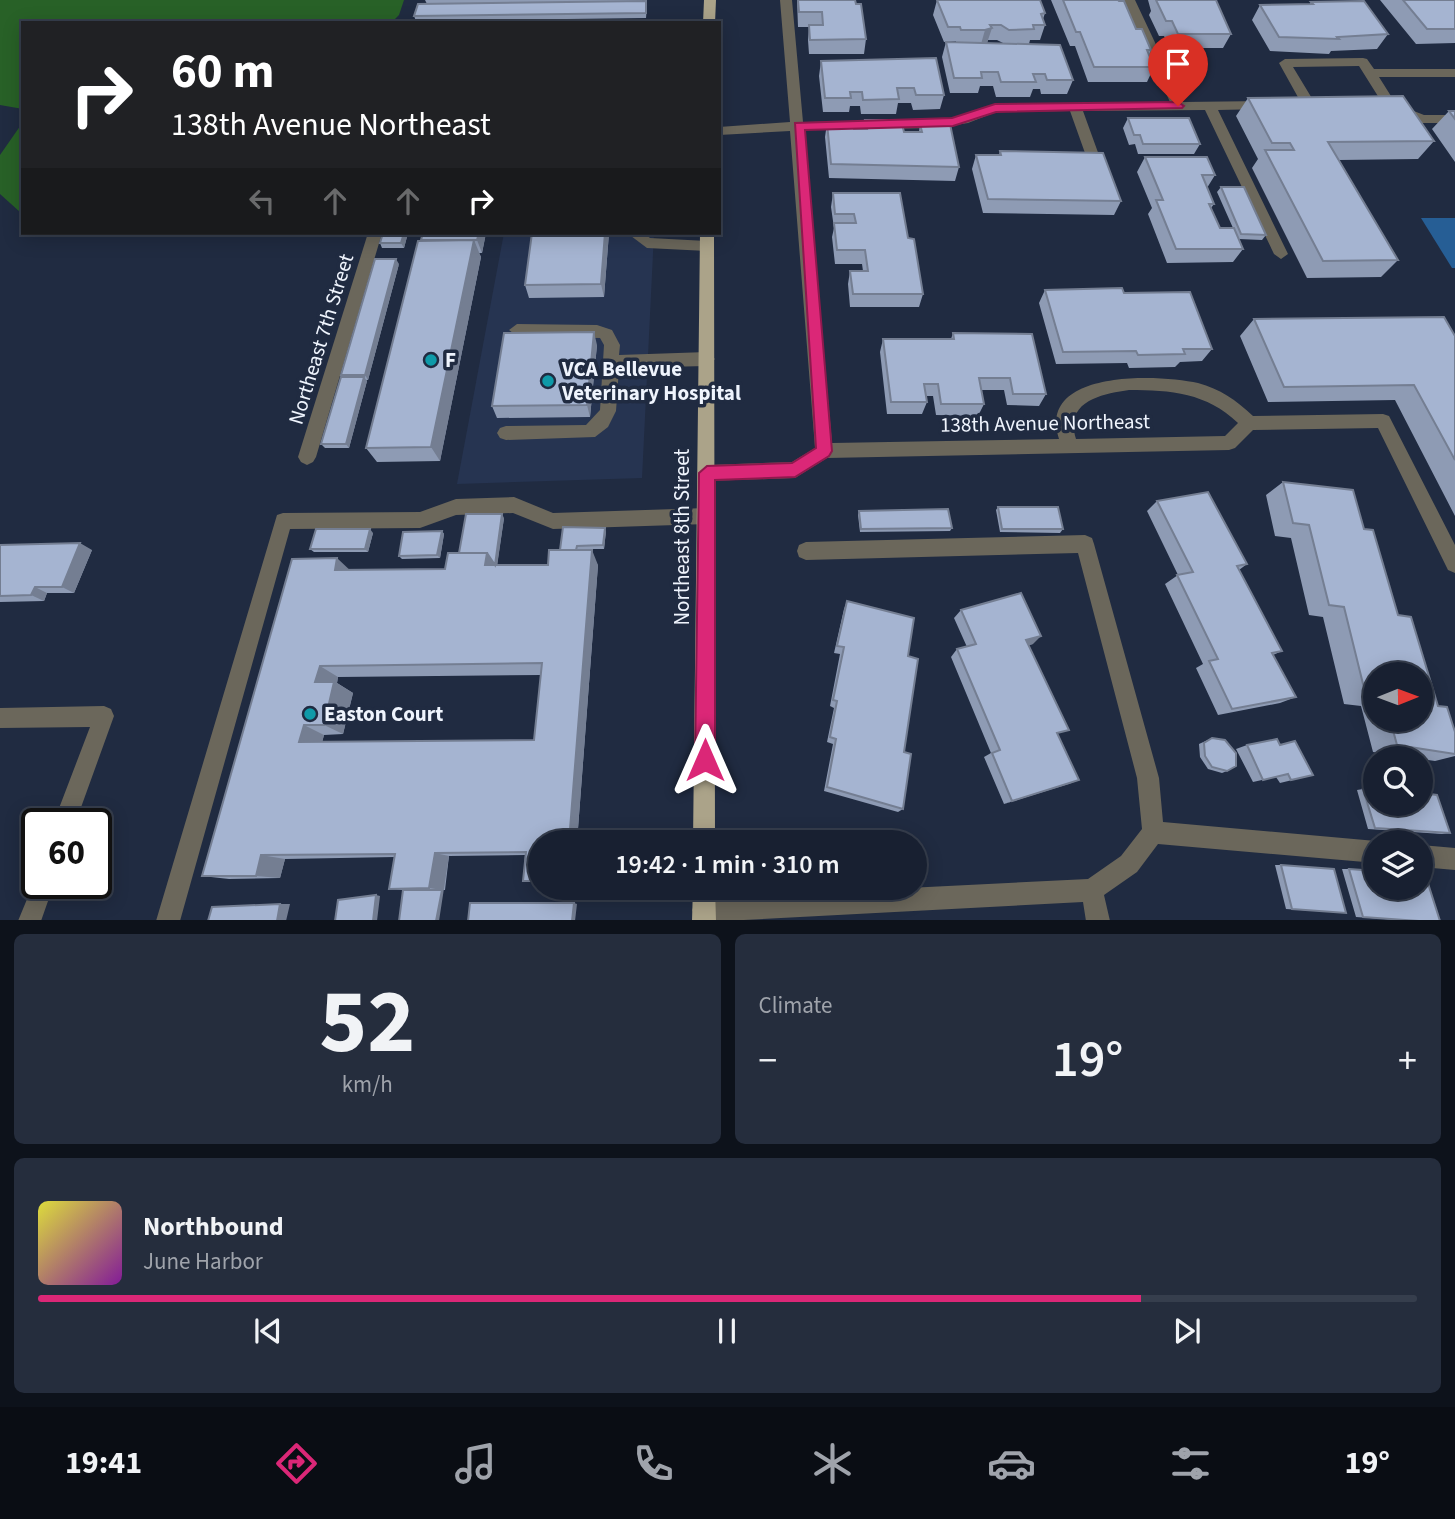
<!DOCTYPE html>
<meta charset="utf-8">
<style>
:root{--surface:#182031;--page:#252d3d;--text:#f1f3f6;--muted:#9fa3ab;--line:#363e4d;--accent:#db2777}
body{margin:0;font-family:"Source Sans 3",sans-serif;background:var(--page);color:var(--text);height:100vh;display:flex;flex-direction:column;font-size:26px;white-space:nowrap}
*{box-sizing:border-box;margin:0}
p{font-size:23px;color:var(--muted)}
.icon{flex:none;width:38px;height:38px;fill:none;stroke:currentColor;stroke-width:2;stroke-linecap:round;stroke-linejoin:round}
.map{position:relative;height:920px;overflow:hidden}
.panel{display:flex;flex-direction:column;gap:14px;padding:14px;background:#0d121b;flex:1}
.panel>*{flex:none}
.hud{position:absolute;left:21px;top:21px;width:700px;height:214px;border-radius:0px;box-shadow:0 4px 18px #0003,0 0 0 2px var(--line);background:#202124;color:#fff;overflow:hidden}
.needle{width:46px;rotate:89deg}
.controls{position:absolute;left:1363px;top:662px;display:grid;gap:14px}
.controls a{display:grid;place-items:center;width:70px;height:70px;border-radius:50%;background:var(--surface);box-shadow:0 4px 18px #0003,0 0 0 2px var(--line);font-size:35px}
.speed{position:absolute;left:21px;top:808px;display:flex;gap:14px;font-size:35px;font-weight:700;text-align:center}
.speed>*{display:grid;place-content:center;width:91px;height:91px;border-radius:50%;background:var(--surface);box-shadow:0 4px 18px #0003,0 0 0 2px var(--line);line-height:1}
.speed .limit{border:4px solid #111;border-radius:10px;background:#fff;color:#111}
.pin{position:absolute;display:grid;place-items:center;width:60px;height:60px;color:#fff;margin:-72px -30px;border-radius:50% 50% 50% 0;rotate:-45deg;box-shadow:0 0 7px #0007}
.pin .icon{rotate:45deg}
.me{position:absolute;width:77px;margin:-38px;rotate:0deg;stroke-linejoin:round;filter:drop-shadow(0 0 5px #0008)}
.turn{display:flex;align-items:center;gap:24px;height:147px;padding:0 35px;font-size:32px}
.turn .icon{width:91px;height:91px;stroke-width:2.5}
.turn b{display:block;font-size:49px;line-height:60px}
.lanes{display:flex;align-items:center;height:66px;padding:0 35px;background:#0003;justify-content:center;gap:35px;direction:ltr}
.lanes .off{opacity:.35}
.big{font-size:52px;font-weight:600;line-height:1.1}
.panel .tile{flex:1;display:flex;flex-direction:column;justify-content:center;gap:10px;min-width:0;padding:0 24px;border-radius:10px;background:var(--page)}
.panel .dial{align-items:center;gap:0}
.dial b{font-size:91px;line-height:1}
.song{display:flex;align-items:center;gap:21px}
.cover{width:84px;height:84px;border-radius:10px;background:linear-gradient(135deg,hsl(60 70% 55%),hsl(290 70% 35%))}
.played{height:7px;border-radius:4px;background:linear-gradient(90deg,var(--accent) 80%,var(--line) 80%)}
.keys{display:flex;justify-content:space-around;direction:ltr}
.heat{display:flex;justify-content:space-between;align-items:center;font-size:38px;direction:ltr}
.panel .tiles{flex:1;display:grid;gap:14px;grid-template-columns:1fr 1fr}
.tile:last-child{grid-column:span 2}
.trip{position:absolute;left:528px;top:830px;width:399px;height:70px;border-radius:35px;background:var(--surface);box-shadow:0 4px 18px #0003,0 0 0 2px var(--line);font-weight:600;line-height:70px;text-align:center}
.menu{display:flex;height:112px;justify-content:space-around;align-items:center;background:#0a0d14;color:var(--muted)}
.menu .icon{width:49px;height:49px}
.menu .current{color:var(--accent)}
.menu b{font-size:32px;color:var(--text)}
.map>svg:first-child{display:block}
.built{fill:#263451}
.forest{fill:#286127}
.water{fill:#265e95}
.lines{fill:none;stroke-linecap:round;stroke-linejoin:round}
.minor{fill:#6b675b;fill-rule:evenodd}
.major{fill:#aba389;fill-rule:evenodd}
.wall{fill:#8e9bb4;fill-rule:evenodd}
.shaded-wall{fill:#747e92}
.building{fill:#a5b4d1;stroke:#747e92;stroke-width:2;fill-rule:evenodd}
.route{fill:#db2777;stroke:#8e194d;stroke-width:2}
.culture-dot{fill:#0f9aa8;stroke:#202b41;stroke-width:2.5}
.labels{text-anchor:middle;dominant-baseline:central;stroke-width:7;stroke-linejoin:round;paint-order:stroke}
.street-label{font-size:21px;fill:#eff4fd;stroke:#202b41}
.poi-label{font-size:21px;font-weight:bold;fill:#eff4fd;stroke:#202b41;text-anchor:start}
</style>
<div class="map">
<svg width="1455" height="921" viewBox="0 0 1455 921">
<rect width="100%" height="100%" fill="#202b41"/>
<path class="built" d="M504 233H654L642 478 457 484Z"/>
<path class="forest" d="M0 0H404L399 15 391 23H23V109L0 105Z
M23 122V211L20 212 0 194V155Z"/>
<path class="water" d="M1421 218H1455V268H1452Z"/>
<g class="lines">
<path class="minor" d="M780 0H792L803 122 937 120 961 116 995 104 1170 102 1123 0H1135L1183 102 1265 101 1272 105 1265 109 1218 110 1288 254 1281 259 1274 254 1205 110 1083 111 1100 158C1094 165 1075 165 1069 158L1071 155 1085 153 1070 111 996 112 968 123 937 128 804 130 832 443 1059 439C1036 369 1159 374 1198 383 1220 389 1236 400 1253 416L1383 414 1389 416 1455 545V573L1448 570 1378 428 1253 430 1235 448 1229 450 827 458 795 478 707 481 701 478 698 473 701 468 707 465 792 462 815 448 790 131 719 135V127L790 122ZM1129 390C1171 390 1207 393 1238 423L1225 436 1076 439C1064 401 1102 394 1129 390Z
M1363 58 1367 59 1374 69H1455V77H1379L1396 104 1424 115H1455V123H1422L1391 109 1372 108V102L1381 101 1359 66 1293 67 1316 105 1314 108H1304L1279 63 1285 59Z
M368 233H382L316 457 313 462 307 465 301 462 298 457Z
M627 233H644L650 238 707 241 714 246 707 251 647 248Z
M517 324 597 325 612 330 620 345 619 355 707 352 715 359 707 366 619 368 616 411 608 427 595 437 506 440 500 438 497 433 500 428 506 426 586 425 600 410 604 345 600 338 517 336 509 330Z
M514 497 553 513 707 508 713 510 716 516 713 522 707 524 553 529 513 513 456 515 420 528 290 529 180 921H156L277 515 283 513 420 512 456 499Z
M1085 535 1092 538 1094 544 1159 778 1163 822 1376 841 1378 842H1376V863L1158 844 1137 872 1104 895 1110 921H1086L1083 902 725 921 696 918 692 910 696 902 704 898 1088 879 1121 856 1142 829 1137 778 1078 553 806 560 799 557 797 551 799 545 806 542Z
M104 706 111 709 114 716 75 824H53L90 727 0 728V708Z
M1421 845 1455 848V870L1421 867Z
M37 875V884H54L41 921H18Z"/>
<path class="major" d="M704 0H716L715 23H703Z
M700 233H714L715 842H693Z
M693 887H715L716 921H692Z"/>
</g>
<path class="wall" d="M425 0H642L647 6 646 18 416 21 414 16 427 4Z
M797 0H855L866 39 864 54H809L808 40 809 27H798Z
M937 0 1045 13 1043 19 1045 25 1040 40H1030L1029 44 1073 80 1067 94H1041L1040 89H1033L1030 97H996L993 86H980L978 93H950L942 57 946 42H956V41L944 42 933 15ZM988 40H997L1003 43H987Z
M1051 0H1118L1136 29 1151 50 1149 55 1154 67 1147 82H1088L1075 46H1070Z
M1148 0H1216L1231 34 1223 48H1170L1164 36H1159L1149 15 1151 11Z
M1380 0H1455V43L1416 44Z
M1311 2 1388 34 1377 49 1331 51 1329 54 1270 51 1252 20 1260 5H1309Z
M821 61 944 95 940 109 913 110 911 103H898L896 114H861L860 106H850L849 112H823L819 76Z
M1248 98 1434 141 1418 159 1339 160 1398 260 1381 277 1307 278 1252 168 1258 159 1236 116Z
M1449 111H1455V162L1432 129Z
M1128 118 1200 144 1194 154H1138L1135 144 1129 145 1123 128Z
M865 120 904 132H919L920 124 959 167 955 181 829 178 825 137 827 123 854 129H864Z
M1000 151 1121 201 1114 215 983 213 972 169 976 155H999Z
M1145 157 1215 175 1207 188 1214 204 1211 208 1220 228H1233L1217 192 1221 187 1266 235 1262 240 1239 239 1243 249 1233 262 1167 263 1148 214 1152 208 1137 172Z
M833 193 908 238 923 294 919 307H850L848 284 850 271H863L862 264H835L832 237 834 228 831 207Z
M408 233 404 248H382L380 243Z
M423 233H486L482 253H479L481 257 440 461 377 462 366 448Z
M609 233 604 297 529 298 525 285Z
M399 264 368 380H366L367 381 349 448H325L321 444 342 377 341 375Z
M1045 290 1124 293 1212 349 1202 361 1180 362 1175 367 1129 368 1127 363 1056 364 1039 303Z
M1254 319 1455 336V516L1395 400 1268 402 1240 336Z
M953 333 1046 394 1039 406 1007 405 1004 390H981L984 404 978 416 936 415 933 396H926L927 402 922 414H887L880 352 883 339H951Z
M597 345 590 417 497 418 492 406Z
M1283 482 1364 529 1398 615 1438 706 1455 732V756L1435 761 1373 752 1361 706 1344 704 1323 617 1309 615 1291 538 1275 536 1266 495ZM1376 674 1421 719H1376Z
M1157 501 1247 564 1239 570 1282 651 1273 655 1296 697 1280 703 1218 715 1196 668 1203 664 1165 584 1178 575 1147 511Z
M998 507 1063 529 1060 533 1000 532 996 510Z
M859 511 952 528 950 531 860 532 858 515Z
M504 518 497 565H548L560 550 606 531 604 549H578V550L598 565 577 842H541V883L523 881 525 855 449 856 445 890H403L389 889 395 857 285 859 280 878 229 879 202 876 350 570 445 569 459 553ZM541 675 534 740 322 742 324 735 343 734 353 693 337 683 338 677Z
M442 531 444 534 440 558 402 559 399 556Z
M373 533 368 552H314L310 549Z
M0 545 92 550 74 593H47L44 601 0 602Z
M847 601 908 656 904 752 903 809 898 812 824 791 833 744 827 742 834 708 830 706 840 654 834 653 844 609Z
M961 610 1033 644 1029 645 1058 735 1079 780 1004 804 984 757 991 753 951 657 957 649 967 647 954 618Z
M1212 738 1227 771 1222 773 1208 769 1200 757 1199 744Z
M1247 745H1280L1313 775 1280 783 1276 777 1253 782 1236 749Z
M1363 789 1450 833 1442 834 1368 829 1357 790Z
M1275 865H1281L1346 913 1286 909Z
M1342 869H1349L1440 921H1411L1356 917Z"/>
<path class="shaded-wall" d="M992 28 987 43 981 44 985 30Z
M404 233H408L404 248 401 243Z
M479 233H486L482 253 477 240Z
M605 233H609L604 297 601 284Z
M474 240 481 257 440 461 431 447Z
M396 259 399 264 368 380 365 375Z
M594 332 597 345 590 417 587 405Z
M364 377 367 381 349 448 346 444Z
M502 514 504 518 495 581 485 565 487 553Z
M605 528 606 531 604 549 603 545Z
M370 529 373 533 368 552 365 549Z
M442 531 444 534 440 558 437 555Z
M80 543 92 550 74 593 62 587Z
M592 550 598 565 577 842H569Z
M337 558 354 574 335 570Z
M35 587 47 593 44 601 31 595Z
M1041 636 1033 644 1018 648 1026 640Z
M320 666 338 677 337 683 353 693 343 734 324 725 315 682Z
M304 725 324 735 320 751 299 742Z
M1079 780 1069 784 1004 804 1012 801Z
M435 853 449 856 439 921H436L442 890 429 888Z
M261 855 285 859 280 878 256 876Z
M376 895 380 896 377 921H373Z
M574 903 577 904 575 921H572Z
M280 904H290L286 921H277Z"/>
<path class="building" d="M798 0H855L856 4H861L866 39 810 40 809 25H823L822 12H799Z
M937 0H1040L1045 13 1041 14 1045 25H1033L1034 29 1009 30 1001 25H990L992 28 985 30H961L960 27H948Z
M1063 0H1118L1119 1H1124L1136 29H1142L1151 50H1147L1154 67H1094L1080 32H1076Z
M1156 0H1216L1231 34H1178L1172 21H1166Z
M1403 0H1455V29H1427Z
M646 1V13L414 16 418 4Z
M1364 1 1388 34 1337 37 1339 39 1279 37 1260 5 1313 4 1311 2Z
M946 42 1060 45 1073 80H1047L1045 74H1033L1036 82H1001L998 72H981L982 78H954Z
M936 58 944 95H916L914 88H897L899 99 863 100 862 92H850L851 98H825L821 61Z
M1403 96 1434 141 1328 142 1398 260 1323 261 1265 150H1294L1290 143H1272L1248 98Z
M1449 111H1455V119Z
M1128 118H1189L1200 144H1143L1140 135H1134Z
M865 120H901L904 132H922L920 124H950L959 167 831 164 827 123H853L854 129H867Z
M1000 151 1103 153 1121 201 988 199 976 155H1001Z
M1145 157H1207L1215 175H1202L1214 204H1209L1220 228H1234L1243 249H1176L1156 200H1163Z
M1221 187H1244L1266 235 1241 234Z
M833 193H900L908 238 914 239 923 294H853L850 271H868L865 250H837L834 223H856L854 214H835Z
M383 233H404L401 243H380Z
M423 233H479L477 240H421Z
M532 233H605L601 284 525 285Z
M474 240 431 447 366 448 418 241Z
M375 259H396L365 375H341Z
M1122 288 1124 293 1190 292 1212 349H1183L1185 354 1138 355 1136 351 1063 352 1045 290Z
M1444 317 1455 336V460L1414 385 1284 387 1254 319Z
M594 332 587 405 492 406 504 333Z
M953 333 1032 334 1046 394H1013L1010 378H979L984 404H941L938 384H924L927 402H891L883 339H954Z
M341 377H364L346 444H321Z
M1283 482 1353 490 1364 529 1373 530 1398 615 1411 617 1438 706 1447 707 1455 732V754L1397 745 1390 719H1421V674H1376V697L1366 696 1344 607 1329 605 1309 525 1293 523Z
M1208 492 1247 564 1237 566 1282 651 1272 653 1296 697 1232 709 1209 661 1218 659 1177 575 1193 572 1157 501Z
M998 507H1058L1063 529H1002Z
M948 509 952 528 861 529 859 511Z
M466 514H502L495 565 487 553H459Z
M563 527 605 528 603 545 577 546 576 550H560Z
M316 529H370L365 549H310Z
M442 531 437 555 399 556 403 532Z
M80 543 62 587H35L31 595 0 596V545Z
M549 550H592L569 842H541V881H523L526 852 435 853 429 888 389 889 395 854 261 855 256 876H202L292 559 337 558 335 570 445 569 448 553H487L485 565H548ZM542 663 534 740 299 742 304 725H324L334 682H315L320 666Z
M1021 593 1041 636 1026 640 1069 730 1057 733 1079 780 1012 801 992 753 1000 750 957 649 976 644 961 610Z
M847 601 914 618 908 656 918 659 904 752 911 754 903 809 827 787 836 739 830 737 837 701 833 700 844 647 837 646Z
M1212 738 1225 740 1236 753V766L1227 771 1212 767 1205 756 1204 743Z
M1277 739 1280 745 1295 741 1313 775 1291 780 1288 774 1263 780 1247 745Z
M1363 789 1376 790V803H1421V793L1437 795 1450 833 1375 828Z
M1281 865 1334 869 1346 913 1292 909Z
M1349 869 1376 871V887H1421V874H1425L1440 921H1419L1363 917Z
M403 890H442L436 921H399Z
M376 895 373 921H335L338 900Z
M470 903H574L572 921H468Z
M280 904 277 921H208L212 907Z"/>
<path class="route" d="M1178 102 1184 106 1182 108 996 112 953 126 805 130 832 451 829 456 795 477 715 480V760L712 767 705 770 698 767 695 760 699 473 707 466 792 463 816 448 795 123 952 118 995 104Z"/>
<g class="culture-dot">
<circle cx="431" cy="360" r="7"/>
<circle cx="548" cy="381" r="7"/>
<circle cx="310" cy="714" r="7"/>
</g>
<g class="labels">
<g class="street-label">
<text transform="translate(321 339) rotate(-73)">Northeast 7th Street</text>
<text transform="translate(1045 423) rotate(-1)">138th Avenue Northeast</text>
<text transform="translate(682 537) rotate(-90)">Northeast 8th Street</text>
</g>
<g class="poi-label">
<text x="445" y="360">F</text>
<text x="562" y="369">VCA Bellevue<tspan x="562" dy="24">Veterinary Hospital</tspan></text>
<text x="324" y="714">Easton Court</text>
</g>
</g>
</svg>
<div class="controls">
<a><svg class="needle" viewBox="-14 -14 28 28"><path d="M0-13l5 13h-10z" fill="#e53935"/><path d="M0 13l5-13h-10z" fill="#9fa3ab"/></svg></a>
<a><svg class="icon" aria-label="search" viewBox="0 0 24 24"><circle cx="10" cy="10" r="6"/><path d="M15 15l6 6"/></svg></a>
<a><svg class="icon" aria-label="layers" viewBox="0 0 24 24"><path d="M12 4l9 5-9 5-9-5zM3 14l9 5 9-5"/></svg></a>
</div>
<div class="speed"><div class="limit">60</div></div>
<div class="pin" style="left:1178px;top:106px;background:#d93025"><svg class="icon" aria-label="arrive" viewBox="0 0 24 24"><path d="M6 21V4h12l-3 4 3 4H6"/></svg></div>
<svg class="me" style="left:705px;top:760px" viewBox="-20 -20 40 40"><path d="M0-17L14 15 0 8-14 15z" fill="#db2777" stroke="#fff" stroke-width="4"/></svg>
<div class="trip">19:42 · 1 min · 310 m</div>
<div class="hud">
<div class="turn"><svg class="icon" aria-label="right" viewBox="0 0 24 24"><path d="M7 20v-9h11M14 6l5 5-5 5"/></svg><div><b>60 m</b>138th Avenue Northeast</div></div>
<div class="lanes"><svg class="icon off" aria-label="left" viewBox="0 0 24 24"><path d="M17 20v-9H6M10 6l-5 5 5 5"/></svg><svg class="icon off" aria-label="ahead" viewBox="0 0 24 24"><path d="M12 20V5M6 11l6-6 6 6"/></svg><svg class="icon off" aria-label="ahead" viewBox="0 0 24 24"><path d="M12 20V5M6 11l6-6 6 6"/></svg><svg class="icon" aria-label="right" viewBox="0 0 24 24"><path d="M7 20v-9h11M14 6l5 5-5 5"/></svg></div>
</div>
</div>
<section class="panel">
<div class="tiles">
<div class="tile dial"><b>52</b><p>km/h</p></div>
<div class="tile"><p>Climate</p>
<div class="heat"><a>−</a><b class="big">19°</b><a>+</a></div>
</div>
<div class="tile">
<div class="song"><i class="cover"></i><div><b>Northbound</b><p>June Harbor</p></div></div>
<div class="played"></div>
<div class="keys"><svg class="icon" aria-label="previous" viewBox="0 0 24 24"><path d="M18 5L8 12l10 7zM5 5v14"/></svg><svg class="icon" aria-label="pause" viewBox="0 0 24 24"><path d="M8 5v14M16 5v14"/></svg><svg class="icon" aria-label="next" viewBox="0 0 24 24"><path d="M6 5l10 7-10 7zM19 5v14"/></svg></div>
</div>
</div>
</section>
<nav class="menu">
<b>19:41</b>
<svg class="icon current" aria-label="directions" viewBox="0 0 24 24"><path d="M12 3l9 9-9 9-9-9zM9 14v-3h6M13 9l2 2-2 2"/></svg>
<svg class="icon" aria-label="music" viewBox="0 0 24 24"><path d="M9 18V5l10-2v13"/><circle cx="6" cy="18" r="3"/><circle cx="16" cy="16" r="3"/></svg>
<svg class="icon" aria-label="phone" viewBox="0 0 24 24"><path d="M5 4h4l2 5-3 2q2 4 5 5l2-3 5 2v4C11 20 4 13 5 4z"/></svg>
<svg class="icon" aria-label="climate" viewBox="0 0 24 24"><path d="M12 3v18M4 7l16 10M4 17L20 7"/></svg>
<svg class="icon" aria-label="car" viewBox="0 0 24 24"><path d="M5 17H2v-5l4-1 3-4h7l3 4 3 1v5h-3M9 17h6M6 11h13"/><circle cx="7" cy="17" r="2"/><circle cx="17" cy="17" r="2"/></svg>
<svg class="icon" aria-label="filters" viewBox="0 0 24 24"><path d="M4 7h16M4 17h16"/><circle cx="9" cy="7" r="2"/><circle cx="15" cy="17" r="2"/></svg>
<b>19°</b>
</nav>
